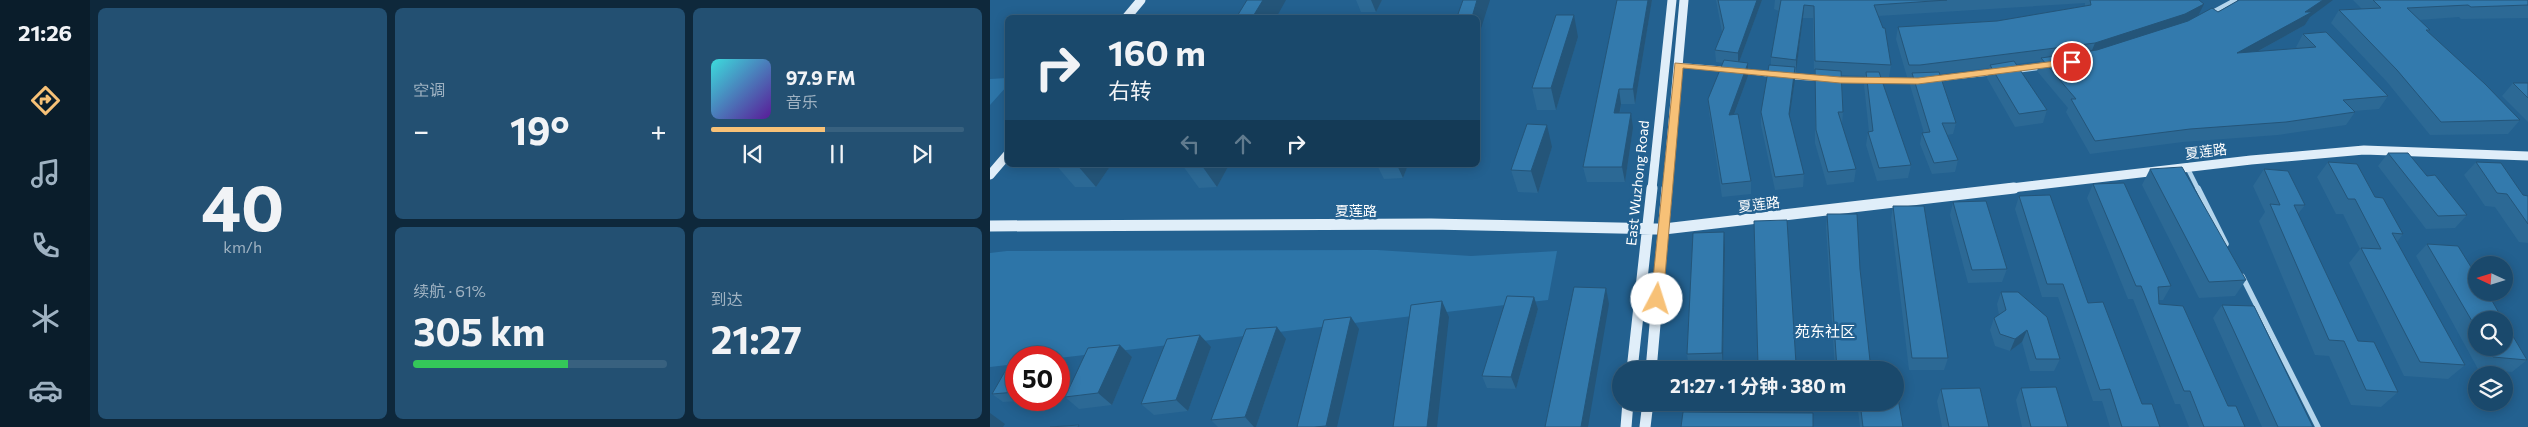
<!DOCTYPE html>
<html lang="zh">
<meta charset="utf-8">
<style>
:root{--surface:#1a496c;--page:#235072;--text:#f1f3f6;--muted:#9fb2c2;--line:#38617f;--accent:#f7c177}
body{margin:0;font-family:Commissioner,"Noto Sans SC",sans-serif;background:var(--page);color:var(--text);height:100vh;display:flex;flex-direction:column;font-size:19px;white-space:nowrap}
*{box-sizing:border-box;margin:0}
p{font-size:16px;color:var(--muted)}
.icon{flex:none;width:28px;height:28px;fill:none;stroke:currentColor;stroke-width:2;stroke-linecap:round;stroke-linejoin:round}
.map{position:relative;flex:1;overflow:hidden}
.details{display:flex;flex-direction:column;gap:8px;padding:8px;background:#0e283b;width:900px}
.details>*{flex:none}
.hud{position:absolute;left:15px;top:15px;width:475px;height:152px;border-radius:8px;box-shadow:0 2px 12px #0003,0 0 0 1px var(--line);background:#1a496c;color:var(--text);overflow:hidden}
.needle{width:32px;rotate:274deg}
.fabs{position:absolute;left:1478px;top:256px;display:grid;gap:10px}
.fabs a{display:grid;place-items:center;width:45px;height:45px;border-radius:50%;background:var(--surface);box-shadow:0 2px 12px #0003,0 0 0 1px var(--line);font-size:25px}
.speed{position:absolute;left:15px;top:346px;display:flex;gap:10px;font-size:25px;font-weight:700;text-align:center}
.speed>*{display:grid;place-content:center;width:65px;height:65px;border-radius:50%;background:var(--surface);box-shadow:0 2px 12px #0003,0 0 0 1px var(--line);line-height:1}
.speed .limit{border:8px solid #d22;background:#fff;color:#111}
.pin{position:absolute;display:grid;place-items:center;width:42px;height:42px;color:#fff;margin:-21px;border:2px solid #fff;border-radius:50%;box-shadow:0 1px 5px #0007}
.me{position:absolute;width:55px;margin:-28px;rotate:5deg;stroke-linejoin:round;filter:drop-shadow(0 0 4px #0008)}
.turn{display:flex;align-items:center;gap:18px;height:105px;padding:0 20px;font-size:22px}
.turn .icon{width:65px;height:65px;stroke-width:2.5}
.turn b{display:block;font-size:35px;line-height:42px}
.lanes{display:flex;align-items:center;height:48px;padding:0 20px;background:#0003;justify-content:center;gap:25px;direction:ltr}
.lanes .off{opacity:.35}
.big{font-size:38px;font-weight:700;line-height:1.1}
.details .tile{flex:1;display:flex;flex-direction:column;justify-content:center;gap:8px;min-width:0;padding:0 18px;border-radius:8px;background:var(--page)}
.details .dial{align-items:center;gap:0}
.dial b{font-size:65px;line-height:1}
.song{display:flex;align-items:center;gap:15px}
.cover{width:60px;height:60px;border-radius:8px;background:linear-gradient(135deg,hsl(180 70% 55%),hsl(270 70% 35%))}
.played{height:5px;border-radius:2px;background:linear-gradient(90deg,var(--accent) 45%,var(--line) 45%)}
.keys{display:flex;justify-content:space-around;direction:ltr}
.heat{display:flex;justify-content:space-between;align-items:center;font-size:28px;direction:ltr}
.charge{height:8px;border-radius:4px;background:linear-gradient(90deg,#34c759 61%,var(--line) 0)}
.details .tiles{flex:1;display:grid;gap:8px;grid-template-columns:repeat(3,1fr)}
.tile:first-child{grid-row:span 2}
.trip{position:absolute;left:622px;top:361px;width:292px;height:50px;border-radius:25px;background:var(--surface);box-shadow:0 2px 12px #0003,0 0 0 1px var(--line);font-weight:700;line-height:50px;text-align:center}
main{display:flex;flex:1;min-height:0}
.dock{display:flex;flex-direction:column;width:90px;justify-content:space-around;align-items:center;background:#0a1d2b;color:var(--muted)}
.dock .icon{width:35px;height:35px}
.dock .selected{color:var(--accent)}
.dock b{font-size:22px;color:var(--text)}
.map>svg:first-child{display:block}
.green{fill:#2d75a8}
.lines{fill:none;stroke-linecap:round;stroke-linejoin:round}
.street-far1{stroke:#b4d5ec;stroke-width:4.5}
.street{stroke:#b4d5ec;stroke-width:5.5}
.secondary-far1{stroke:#e0eef9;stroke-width:9}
.secondary{stroke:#e0eef9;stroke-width:11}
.wall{fill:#2c6995}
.shaded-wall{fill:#245579}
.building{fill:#337aad;stroke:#245579}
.route{fill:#f7c177;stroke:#a17d4d}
.labels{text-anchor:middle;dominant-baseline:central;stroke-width:5;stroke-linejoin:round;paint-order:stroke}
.street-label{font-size:14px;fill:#fff;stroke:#236190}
.neighbourhood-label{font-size:15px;fill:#fff;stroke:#236190}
</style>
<main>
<nav class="dock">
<b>21:26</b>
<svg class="icon selected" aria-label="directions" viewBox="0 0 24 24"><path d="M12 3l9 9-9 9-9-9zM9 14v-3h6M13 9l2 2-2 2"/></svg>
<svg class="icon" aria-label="music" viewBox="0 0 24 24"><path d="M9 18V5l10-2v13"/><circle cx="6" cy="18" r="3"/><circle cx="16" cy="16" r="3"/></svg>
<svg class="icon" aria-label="phone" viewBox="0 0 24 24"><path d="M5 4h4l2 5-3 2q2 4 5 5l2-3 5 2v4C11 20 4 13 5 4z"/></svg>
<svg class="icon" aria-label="climate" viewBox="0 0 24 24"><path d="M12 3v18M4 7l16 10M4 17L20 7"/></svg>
<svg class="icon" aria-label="car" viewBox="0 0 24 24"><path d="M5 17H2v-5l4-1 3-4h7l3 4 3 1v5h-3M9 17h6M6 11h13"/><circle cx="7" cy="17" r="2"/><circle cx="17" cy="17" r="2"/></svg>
</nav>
<section class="details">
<div class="tiles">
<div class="tile dial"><b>40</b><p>km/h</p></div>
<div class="tile"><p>空调</p>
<div class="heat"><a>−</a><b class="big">19°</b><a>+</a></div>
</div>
<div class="tile">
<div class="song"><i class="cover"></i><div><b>97.9 FM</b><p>音乐</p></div></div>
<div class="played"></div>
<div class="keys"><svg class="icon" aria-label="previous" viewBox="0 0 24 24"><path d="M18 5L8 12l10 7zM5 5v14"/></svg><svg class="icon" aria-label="pause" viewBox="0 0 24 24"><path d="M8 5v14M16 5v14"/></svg><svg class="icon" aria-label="next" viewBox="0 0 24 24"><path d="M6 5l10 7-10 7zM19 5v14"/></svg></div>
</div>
<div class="tile"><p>续航 · 61%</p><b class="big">305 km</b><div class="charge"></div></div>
<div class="tile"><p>到达</p><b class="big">21:27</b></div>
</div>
</section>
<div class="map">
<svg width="1538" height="427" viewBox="0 0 1538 427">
<rect width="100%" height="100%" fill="#236190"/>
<path class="green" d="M17 78V86L0 105V79Z
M387 250 481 256 567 251 558 300 69 358H26V364L0 367V253L17 251Z"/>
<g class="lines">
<path class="street-far1" d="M1221 13 1245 0
M688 65 736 69
M752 71 783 75
M1024 71 1055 67
M799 77 831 79
M947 79 1003 73
M847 80 926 81
M1197 167 1208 189"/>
<path class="street" d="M1208 188 1236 244
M1252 276 1328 427"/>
<path class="secondary-far1" d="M136 18 151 0
M0 175 18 154
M662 189 682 0
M677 189 694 0
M1013 189 1261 160 1374 150 1538 156"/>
<path class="secondary" d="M0 226 441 224 674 229 1024 188
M642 370 662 188
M661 370 677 188
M636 427 638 402
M655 427 658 402"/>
</g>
<path class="wall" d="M366 0H392L386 12H371Z
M627 0H662L645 104H631L630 113 643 128 635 182H597L593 167Z
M726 0H772L749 62 758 63V76L744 115 761 181V194L732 197 719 112 718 99 733 63 726 62 725 50 732 32Z
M785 0H1209V15L1228 12 1320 17 1315 25 1267 52 1307 48 1306 47 1313 34 1398 96 1389 109 1364 111 1365 112 1356 125 1288 135 1193 142 1100 154 1076 112 1078 108 1047 71 1050 61 1026 64 1057 110 1053 123 1025 127 997 78 999 68 950 74 966 123 963 134 957 135 968 160 965 172 942 174 930 144 932 133H934L920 85 921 77H917L906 39 908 27 1007 21 1095 6V3L888 16 901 65 899 77H890L921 165 918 178 887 181 876 145 878 132H879L874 85 875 76 852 75 853 112 852 125 866 169 864 182 837 185 825 143V74H824L823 18H813L806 72H805V80L799 118 814 174 813 187 785 190 771 125V112L781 65V57L789 11 784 9Z
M1363 0H1538V18L1471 19 1469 17 1429 20 1440 30 1438 32 1530 120 1518 134 1440 135 1398 83 1341 23 1349 10 1372 9Z
M588 37 566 110H547L542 88Z
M1523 83H1538V122L1512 96Z
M562 147 548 193 528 192 521 170Z
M1398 153 1437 176 1477 215 1465 228 1436 229 1388 166Z
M1338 162 1385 197 1413 234 1407 242 1475 365 1458 379 1414 376 1359 263 1370 249 1353 214H1346L1327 177Z
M1486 162 1533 195 1538 196V243L1529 242 1505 207 1495 206 1474 175Z
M66 165H121L106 187H85Z
M194 165H239L227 187 209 188 193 166Z
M387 165H418L413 178 394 179Z
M1160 169 1256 280 1245 296 1209 298 1152 185Z
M1274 169 1315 205 1308 214 1368 341 1408 392 1391 407 1361 405 1339 356 1325 355 1269 221 1275 212 1263 186Z
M1103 184 1181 286 1173 300H1169V304L1238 406 1255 427H1199L1190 404H1185L1143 299H1138L1097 198Z
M1029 196 1098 303 1152 404 1170 427H1120L1112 401H1103L1068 297H1052L1025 209Z
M963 202 1017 269 1012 282 978 283 960 215Z
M903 206 958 358 954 370H919L901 219Z
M837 214 870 269 881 370H845L836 227Z
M764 237 806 364V370H768Z
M1437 244 1486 320V348H1514L1537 360 1522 372 1488 369 1426 256Z
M735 248 733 368 699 369 697 354Z
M1011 292 1070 359 1064 371H1040L1032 342 1020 351 1005 346 1000 330 1004 318 1009 315 1007 304Z
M544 297 548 309 526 389 497 388 492 376Z
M1232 305 1323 427H1272L1223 318Z
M296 339 266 427H228L221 420Z
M130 345 142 357 122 405 89 409 75 397Z
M221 347 198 411 164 415 151 404Z
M26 360V400H40L13 402 2 394Z
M1031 388 1078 427H1032L1026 400Z
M951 389 999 427H952L947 401Z
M867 402H906L913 427H870Z"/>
<path class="shaded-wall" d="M273 0H296L286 18H262Z
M381 0H392L386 12Z
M487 0H500L488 38V18H482V17Z
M658 0H662L645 104 643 89Z
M767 0H772L748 65V53Z
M1333 0H1343L1320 17 1315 25 1241 66 1247 53 1315 12Z
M1214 4 1208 16 1189 26 1100 55 1105 43Z
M814 5 813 18 806 72V60Z
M584 15 588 37 566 110 561 88Z
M758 63V76L739 128V115Z
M805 67V80L798 127 799 114Z
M629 89 631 104 627 128 624 113Z
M641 113 643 128 635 182 632 167Z
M557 125 562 147 548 193 541 171Z
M87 165H121L106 187Z
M212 165H239L227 187 212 166Z
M407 165H418L413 178Z
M734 232 735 248 733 368 732 353Z
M616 288 619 304 598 427H591Z
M544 297 548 309 526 389 521 377Z
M452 301 459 317 447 427H437Z
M361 317 369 329 347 427H337L336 426Z
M287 327 296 339 266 427H264L255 417Z
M1037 330 1032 342 1020 351 1025 339Z
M210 335 221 347 198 411 186 400Z
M130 345 142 357 122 405 108 393Z
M0 413 15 424 13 427H0Z"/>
<path class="building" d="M257 0H273L262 18H246Z
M473 0H487L482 17H467Z
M627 0H658L643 89H629L624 113H641L632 167H593Z
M728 0H767L748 53 725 50 734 28Z
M791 0H957L884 5 893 28H895L901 65 825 61 824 6 814 5 806 60 781 57Z
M1100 0H1209L1214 4 1195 14 1105 43 930 65H919L908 27 1007 21 1101 5Z
M1249 0H1333L1315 12H1322L1247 53 1326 47 1313 34 1336 32 1398 96 1353 100 1365 112 1296 122 1200 129 1105 141 1081 99H1086L1051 58 1107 50 1198 21 1222 8 1228 12Z
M1383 0H1538V5L1481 7 1478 5 1417 8 1440 30H1436L1495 84 1530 120 1451 122 1407 70 1349 10 1391 8Z
M566 15H584L561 88H542Z
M734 60 758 63 739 115 748 114 761 181 732 184 718 99Z
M1024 61 1057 110 1029 114 1000 65Z
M779 65 805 67 799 114 814 174 785 177 771 112Z
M825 69 851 71 853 112H848L866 169 838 172 826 130Z
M876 72H889L921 165 889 168 878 132 883 131Z
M949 72 966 123H952L968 160 944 163 932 133 940 132 922 73Z
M1523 83H1538V98Z
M537 124 557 125 541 171 521 170Z
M1398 153H1418L1437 176 1445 175 1477 215 1448 216Z
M1338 162 1367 164 1385 197 1393 198 1413 234 1402 233 1475 365 1430 362 1371 248 1391 249 1365 199H1358Z
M1486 162 1511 163 1533 195 1538 196V224L1517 194 1507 193Z
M194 165H212V166H193Z
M1192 167 1256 280 1219 282 1160 169Z
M1274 169 1298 171 1315 205H1304L1368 341 1384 342 1408 392 1376 390 1354 341 1339 340 1280 204 1290 205Z
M1134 183 1181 286 1168 287 1169 304 1193 306 1238 406H1246L1255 427H1214L1200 391H1194L1151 286H1146L1103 184Z
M1060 195 1098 303 1113 302 1152 404H1162L1170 427H1132L1120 389 1110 390 1073 284H1057L1029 196Z
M996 201 1017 269 982 270 963 202Z
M903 206H934L958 358H922Z
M837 214H867L870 269 881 370H847Z
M797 220 806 364 768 365 764 221Z
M734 232 732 353 697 354 703 233Z
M1437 244 1468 246 1486 275V292H1497L1513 320H1486V328Z
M584 287 616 288 591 427H555Z
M1011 292H1028L1057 317 1070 359H1046L1037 330 1025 339 1010 334 1004 318 1016 310Z
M517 296 544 297 521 377 492 376Z
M452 301 437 427H403L421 305Z
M1232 305 1264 306 1323 427H1288Z
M361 317 336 426 324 427H307L334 320Z
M1514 321 1537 360 1503 357 1497 348H1514Z
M287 327 255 417 221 420 256 329Z
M210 335 186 400 151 404 177 339Z
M130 345 108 393 75 397 98 348Z
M26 360V392L2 394 21 361Z
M906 387 913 427H873L870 402H906Z
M1066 387 1078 427H1041L1031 388Z
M990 388 999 427H959L951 389Z
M693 412 823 413V427H691Z
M89 425 88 427H60Z"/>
<path class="route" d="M1082 59 1087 62 1085 64 928 84 850 83 693 68 673 299 672 303H663L661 299 685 63 850 77 928 78Z"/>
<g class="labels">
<g class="street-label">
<text transform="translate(1216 151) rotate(-7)">夏莲路</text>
<text transform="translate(647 183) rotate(-84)">East Wuzhong Road</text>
<text transform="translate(769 204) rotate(-7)">夏莲路</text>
<text x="366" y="210">夏莲路</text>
</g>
<g class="neighbourhood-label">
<text x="835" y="331">苑东社区</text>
</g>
</g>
</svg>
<div class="fabs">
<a><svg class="needle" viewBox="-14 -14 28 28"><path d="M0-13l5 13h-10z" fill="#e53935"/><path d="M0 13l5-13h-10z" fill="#9fb2c2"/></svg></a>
<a><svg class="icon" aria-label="search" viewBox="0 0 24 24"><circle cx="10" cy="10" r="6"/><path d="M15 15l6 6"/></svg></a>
<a><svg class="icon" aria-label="layers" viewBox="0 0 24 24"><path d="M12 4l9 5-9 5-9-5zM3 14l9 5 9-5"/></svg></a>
</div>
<div class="speed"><div class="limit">50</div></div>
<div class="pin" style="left:1082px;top:62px;background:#d93025"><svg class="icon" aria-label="arrive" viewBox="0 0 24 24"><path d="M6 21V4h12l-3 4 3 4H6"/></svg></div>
<svg class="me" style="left:667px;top:299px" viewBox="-20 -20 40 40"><circle r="19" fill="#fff"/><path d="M0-13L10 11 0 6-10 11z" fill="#f7c177"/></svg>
<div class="trip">21:27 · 1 分钟 · 380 m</div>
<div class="hud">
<div class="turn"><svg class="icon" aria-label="right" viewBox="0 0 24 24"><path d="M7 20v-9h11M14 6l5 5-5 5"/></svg><div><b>160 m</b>右转</div></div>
<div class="lanes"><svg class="icon off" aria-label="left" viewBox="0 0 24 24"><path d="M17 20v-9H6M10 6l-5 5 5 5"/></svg><svg class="icon off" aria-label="ahead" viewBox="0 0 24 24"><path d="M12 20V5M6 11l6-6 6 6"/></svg><svg class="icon" aria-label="right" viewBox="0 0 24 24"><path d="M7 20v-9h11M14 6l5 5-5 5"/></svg></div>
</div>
</div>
</main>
